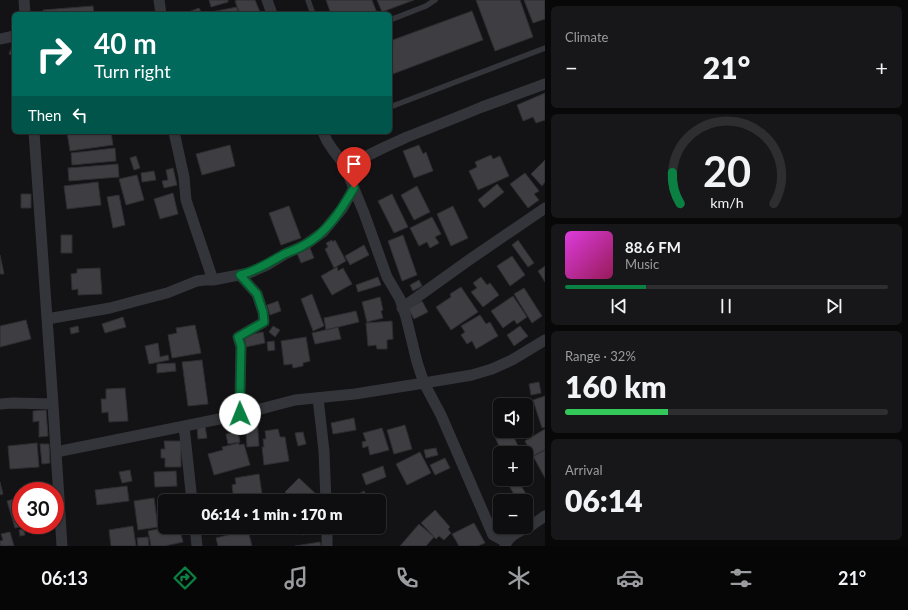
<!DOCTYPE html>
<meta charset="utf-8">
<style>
:root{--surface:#0e0e10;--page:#171719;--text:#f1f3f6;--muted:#9b9c9f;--line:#2e2e30;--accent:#0b8043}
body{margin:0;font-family:Lato,sans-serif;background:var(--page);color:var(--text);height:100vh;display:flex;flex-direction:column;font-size:15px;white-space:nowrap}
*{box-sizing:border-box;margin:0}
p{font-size:13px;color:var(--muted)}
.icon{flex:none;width:22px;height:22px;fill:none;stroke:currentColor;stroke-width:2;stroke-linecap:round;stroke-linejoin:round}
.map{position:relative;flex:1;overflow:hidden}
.details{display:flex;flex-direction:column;gap:6px;padding:6px;background:#080809;width:363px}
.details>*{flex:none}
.guide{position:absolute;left:12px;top:12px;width:380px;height:122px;border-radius:6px;box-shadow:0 1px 3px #0004,0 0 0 1px var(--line);background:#00695c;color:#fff;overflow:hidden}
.tools{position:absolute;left:493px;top:398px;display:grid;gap:8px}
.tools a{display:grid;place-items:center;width:40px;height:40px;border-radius:6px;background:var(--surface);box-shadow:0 1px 3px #0004,0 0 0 1px var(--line);font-size:20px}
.speed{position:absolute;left:12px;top:482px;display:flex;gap:8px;font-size:20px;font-weight:700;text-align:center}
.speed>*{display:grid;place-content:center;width:52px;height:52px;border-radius:50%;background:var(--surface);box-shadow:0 1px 3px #0004,0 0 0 1px var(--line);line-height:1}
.speed .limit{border:6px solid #d22;background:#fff;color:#111}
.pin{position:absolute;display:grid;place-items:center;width:34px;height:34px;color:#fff;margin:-41px -17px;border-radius:50% 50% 50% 0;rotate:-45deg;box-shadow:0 0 4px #0007}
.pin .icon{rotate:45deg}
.me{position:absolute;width:44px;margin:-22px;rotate:359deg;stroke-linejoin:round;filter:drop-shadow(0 0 3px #0008)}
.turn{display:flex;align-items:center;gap:14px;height:84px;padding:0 16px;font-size:18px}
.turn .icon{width:52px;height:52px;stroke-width:2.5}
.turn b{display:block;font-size:28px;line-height:34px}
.then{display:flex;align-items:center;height:38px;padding:0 16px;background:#0003;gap:8px;font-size:15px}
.big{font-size:30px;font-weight:800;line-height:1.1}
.details .card{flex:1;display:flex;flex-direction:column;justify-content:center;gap:6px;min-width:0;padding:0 14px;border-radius:6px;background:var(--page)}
.details .dial{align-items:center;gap:0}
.dial svg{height:104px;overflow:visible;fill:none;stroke:var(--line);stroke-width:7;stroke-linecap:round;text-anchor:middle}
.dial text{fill:var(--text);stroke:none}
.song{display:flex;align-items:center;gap:12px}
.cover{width:48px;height:48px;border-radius:6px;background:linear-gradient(135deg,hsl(300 70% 55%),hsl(330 70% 35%))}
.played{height:4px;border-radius:2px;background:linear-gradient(90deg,var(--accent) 25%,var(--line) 25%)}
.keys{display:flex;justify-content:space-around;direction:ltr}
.heat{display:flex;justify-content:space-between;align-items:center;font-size:22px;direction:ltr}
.charge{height:6px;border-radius:3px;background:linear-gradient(90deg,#34c759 32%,var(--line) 0)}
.trip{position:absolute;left:158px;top:494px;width:228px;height:40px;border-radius:6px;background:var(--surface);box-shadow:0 1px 3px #0004,0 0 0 1px var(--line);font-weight:800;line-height:40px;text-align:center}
.menu{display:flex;height:64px;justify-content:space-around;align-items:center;background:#060606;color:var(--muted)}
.menu .icon{width:28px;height:28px}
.menu .active{color:var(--accent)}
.menu b{font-size:18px;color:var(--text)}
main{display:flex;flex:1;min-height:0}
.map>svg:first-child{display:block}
.building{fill:#3d3d42;stroke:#2e2d31}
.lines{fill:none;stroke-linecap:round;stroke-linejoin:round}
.lane{stroke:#34353a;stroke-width:5.5}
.street{stroke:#34353a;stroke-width:11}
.route-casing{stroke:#07532c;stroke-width:10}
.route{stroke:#0b8043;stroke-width:7}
</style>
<main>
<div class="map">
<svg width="545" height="546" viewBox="0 0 545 546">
<rect width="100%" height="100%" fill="#131315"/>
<path class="building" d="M209 0H228V2L211 7Z
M237 0H255L260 12 253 14H240L235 1Z
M326 0H372L377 13 331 14Z
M377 0H414L382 12Z
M476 0H520L533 37 495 51Z
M524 0H545V19L533 23Z
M93 6 94 14H44L43 10Z
M237 7 238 14 206 13Z
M199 8 202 14H183Z
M472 11 483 40 390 75V41Z
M11 49 14 50V56L9 54Z
M545 93V120L536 123 533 117 523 121 517 105Z
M67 132H111L113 145 70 151Z
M230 145 235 166 202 175 196 154Z
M419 145 423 154 426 152 433 171 414 178 403 151Z
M115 148 116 161 72 165 71 153Z
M491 155 493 159 500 156 509 176 478 190 469 171 477 167 475 162Z
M136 156 140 168 134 170 130 158Z
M545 160V182L542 186 531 174Z
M118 164 119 177 69 181 68 168Z
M173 168 177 185 164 188 162 181 168 180 166 170Z
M154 171 156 180 142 182 141 173Z
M525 173 539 191 534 194 539 200 528 208 510 184Z
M137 175 144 200 126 205 119 179Z
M98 182 101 205 67 209 64 186Z
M497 184 504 192 484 208 478 200Z
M417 186 430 212 414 220 401 195Z
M173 193 178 214 160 219 154 199Z
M21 194H31V208H21Z
M392 194 408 227 394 233 378 201Z
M119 195 125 225 113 228 107 197Z
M289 206 301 238 281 245 269 213Z
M453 206 468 238 451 246 437 214Z
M432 217 441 234 435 237 439 243 430 248 427 242 419 246 410 228Z
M61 235H72V253H61Z
M403 235 417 275 402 281 388 241Z
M332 240 333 242 335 240 346 261 334 268 325 249 328 247 326 243Z
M518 240 534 263 528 267 512 245Z
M364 245 369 255 350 265 345 256Z
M310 248 314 258 301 263 297 253Z
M0 255 4 274H0Z
M512 256 525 275 510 286 497 266Z
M545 266V282L538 271Z
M337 267 338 271 343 268 352 284 332 295 321 276Z
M100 268 102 294 78 295V289L72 290 71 274 77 273V269Z
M378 277 381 285 358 292 356 285Z
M481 277 487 285 490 283 499 295 483 307 471 292 477 288 473 283Z
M419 280 422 286 413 291 410 285Z
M461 287 478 312 451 330 436 307 451 297 450 294Z
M524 288 542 316 532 323 514 294Z
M312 294 324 326 313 331 301 299Z
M513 296 527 317 517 324 514 320 503 328 491 311Z
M380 297 383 310 381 311 383 318 367 322 362 302Z
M278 301 281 311 270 315 267 305Z
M422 301 428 312 414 319 408 308Z
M356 311 359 322 326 330 324 318Z
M480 315 486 324 490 322 498 336 476 349 472 341 467 344 461 335 465 332 461 326Z
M123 317 126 327 105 333 102 324Z
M26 320 31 339 0 347V326Z
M392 321 393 339 387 340V349H377L376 345 368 346 366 323Z
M195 325 201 353 172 358 168 335 177 333 176 328Z
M78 326 79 332 71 334 70 328Z
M273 326 280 330 275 337 269 332Z
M520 326 528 336 514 346 507 335Z
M338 327 341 339 315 344 312 333Z
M263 332 265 343 246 347 244 336Z
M306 337 310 361 303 363V366L293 368 292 364 284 365 281 341Z
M274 341 275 350 268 351 267 342Z
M158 343 160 357 168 355 169 360 149 364 145 346Z
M202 360 208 404 188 406 182 362Z
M175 363 176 371 157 373V364Z
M539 382 541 393 531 395 529 384Z
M125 388 128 421 109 422 108 412 102 413 101 399H106V389Z
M545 396V427L542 428 533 400Z
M46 410 48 436 39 437V421L33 422V411Z
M354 418 356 430 333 434 331 423Z
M257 419 259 446 247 447 245 420Z
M405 425 412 449 394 454 387 430Z
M205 426 207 438 198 439 197 427Z
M382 428 389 450 370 455 368 446 363 448 362 442 366 441 363 433Z
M278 429 280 437H285L289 461 264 465 262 447H264L263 439H266L265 431Z
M545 429V450L533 456 525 441Z
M509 431H511L518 446 503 453H500L499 455 495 447 499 446 495 437Z
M238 432 240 442 228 444 226 434Z
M303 432 306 444 298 446 295 433Z
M164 441H181V467H165V458H161V449H165Z
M37 443 39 467 10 469 8 446Z
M239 443V445L244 444 250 465 214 475 208 454 223 450 222 447Z
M40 444H49L50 463 42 464Z
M436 448 438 455 426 458 424 450Z
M545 450V478L533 456Z
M420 452 431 473 407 485 396 464Z
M528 455 533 467 526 470V456Z
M445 458 450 468 435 475 430 465Z
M383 466 386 477 366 485 362 474Z
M130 470 132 481 122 483 119 472Z
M176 471 177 486 155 487 154 472Z
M259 474 263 501H241V500L234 501 232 485 236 484 235 478Z
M299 478 318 496 313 501H294L285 492Z
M505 479H517L529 499 525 501H518Z
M0 482 3 494 0 495Z
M127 486 129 501 97 505 95 490Z
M364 491 368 498 364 501H347Z
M174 495V501H165V516H160L159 496Z
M21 497V515L12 518 7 501Z
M154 498 158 527 138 530 134 501Z
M435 510 450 527 448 529 451 533 444 540 439 536 436 539 421 523Z
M21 516V525H28L15 528 12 518Z
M474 523 485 543 478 546H459L452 534Z
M419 524 434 537 426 546H400Z
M133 526 136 546H111L109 530Z
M169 527H179L183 542 165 546H151L148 531Z
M184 527H191V533L185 534Z
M302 527H320V532L303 535Z
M24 529 25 535 20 536 19 530Z
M248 530 252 546H218L216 538Z
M10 532 14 546H0V541L3 540 1 534Z
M148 537 149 546H138L137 538Z
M320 542 321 546H295Z"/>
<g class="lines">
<path class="lane" d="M308 0 313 14
M390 20 426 6 435 0
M390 107 545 48"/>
<path class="street" d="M24 0 25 14
M159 0 161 14
M267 0 272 14
M0 39 14 36
M34 132 53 404 62 546
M174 132 184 177 186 200 213 280
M323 132 327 141 333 150 340 159 348 174 364 213 387 277 400 299 406 317 417 362 424 383 441 415 493 535 506 542
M344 167 383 148 407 137 455 118 482 107 545 84
M240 275 257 294 263 312 264 322 238 337 241 347 240 393 241 414
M402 308 469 260 545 208
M47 319 110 308 136 301 167 293 197 281 205 280H213L249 273 267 265 285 254 305 245 323 232 342 209 354 188
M318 398 324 451 326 501
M0 404 13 403 53 404
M184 426 192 501
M56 452 234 416 295 400 355 394 424 383 472 375 492 369 512 360 545 340
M195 527 197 546
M327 527V546
M505 546C509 534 522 531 532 525 536 522 541 519 545 516"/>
</g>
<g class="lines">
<defs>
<path id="route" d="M240 414V394L241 346 238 337 264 322 263 312 257 294 240 275C256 271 270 262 284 254 291 251 298 249 304 245 327 233 341 210 354 188"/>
</defs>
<use href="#route" class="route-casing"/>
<use href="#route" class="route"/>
</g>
</svg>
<div class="tools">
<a><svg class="icon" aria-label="sound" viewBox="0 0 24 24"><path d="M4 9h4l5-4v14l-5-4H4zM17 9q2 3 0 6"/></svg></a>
<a>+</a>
<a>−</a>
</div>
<div class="speed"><div class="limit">30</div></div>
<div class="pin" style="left:354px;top:188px;background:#d93025"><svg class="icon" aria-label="arrive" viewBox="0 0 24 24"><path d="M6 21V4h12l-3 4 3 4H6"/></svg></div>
<svg class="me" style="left:240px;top:414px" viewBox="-20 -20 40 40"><circle r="19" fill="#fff"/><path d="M0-13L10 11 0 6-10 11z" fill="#0b8043"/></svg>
<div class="trip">06:14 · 1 min · 170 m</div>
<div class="guide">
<div class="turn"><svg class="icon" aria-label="right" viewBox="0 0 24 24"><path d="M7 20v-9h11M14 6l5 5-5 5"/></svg><div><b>40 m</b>Turn right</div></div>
<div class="then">Then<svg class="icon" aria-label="left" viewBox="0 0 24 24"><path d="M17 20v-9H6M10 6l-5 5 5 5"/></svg></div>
</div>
</div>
<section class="details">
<div class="card"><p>Climate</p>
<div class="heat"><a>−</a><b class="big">21°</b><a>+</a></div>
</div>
<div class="card dial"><svg viewBox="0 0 100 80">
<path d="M14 69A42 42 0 1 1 86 69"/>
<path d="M14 69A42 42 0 0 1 8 45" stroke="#0b8043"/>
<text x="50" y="56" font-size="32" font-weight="700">20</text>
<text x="50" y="72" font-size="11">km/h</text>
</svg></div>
<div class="card">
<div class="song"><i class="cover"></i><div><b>88.6 FM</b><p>Music</p></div></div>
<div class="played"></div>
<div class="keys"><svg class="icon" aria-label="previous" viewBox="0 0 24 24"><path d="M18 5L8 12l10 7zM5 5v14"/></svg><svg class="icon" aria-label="pause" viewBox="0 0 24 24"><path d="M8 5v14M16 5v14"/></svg><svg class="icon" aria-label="next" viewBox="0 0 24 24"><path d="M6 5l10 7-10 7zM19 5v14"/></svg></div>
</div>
<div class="card"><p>Range · 32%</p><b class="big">160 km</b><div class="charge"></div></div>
<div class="card"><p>Arrival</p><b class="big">06:14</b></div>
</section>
</main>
<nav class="menu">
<b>06:13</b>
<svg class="icon active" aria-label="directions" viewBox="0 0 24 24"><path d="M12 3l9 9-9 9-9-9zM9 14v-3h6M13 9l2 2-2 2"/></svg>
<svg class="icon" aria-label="music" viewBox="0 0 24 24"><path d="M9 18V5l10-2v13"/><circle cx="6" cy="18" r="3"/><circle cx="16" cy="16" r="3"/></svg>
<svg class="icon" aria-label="phone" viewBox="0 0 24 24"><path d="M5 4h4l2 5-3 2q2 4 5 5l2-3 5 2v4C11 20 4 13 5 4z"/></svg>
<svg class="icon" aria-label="climate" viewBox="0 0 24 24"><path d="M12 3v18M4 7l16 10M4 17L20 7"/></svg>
<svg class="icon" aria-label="car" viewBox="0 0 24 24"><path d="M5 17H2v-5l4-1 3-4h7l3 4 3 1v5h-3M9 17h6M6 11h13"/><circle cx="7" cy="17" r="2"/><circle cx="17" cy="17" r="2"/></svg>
<svg class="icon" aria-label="filters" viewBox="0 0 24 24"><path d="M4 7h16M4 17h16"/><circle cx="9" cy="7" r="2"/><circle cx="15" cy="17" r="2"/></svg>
<b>21°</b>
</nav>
